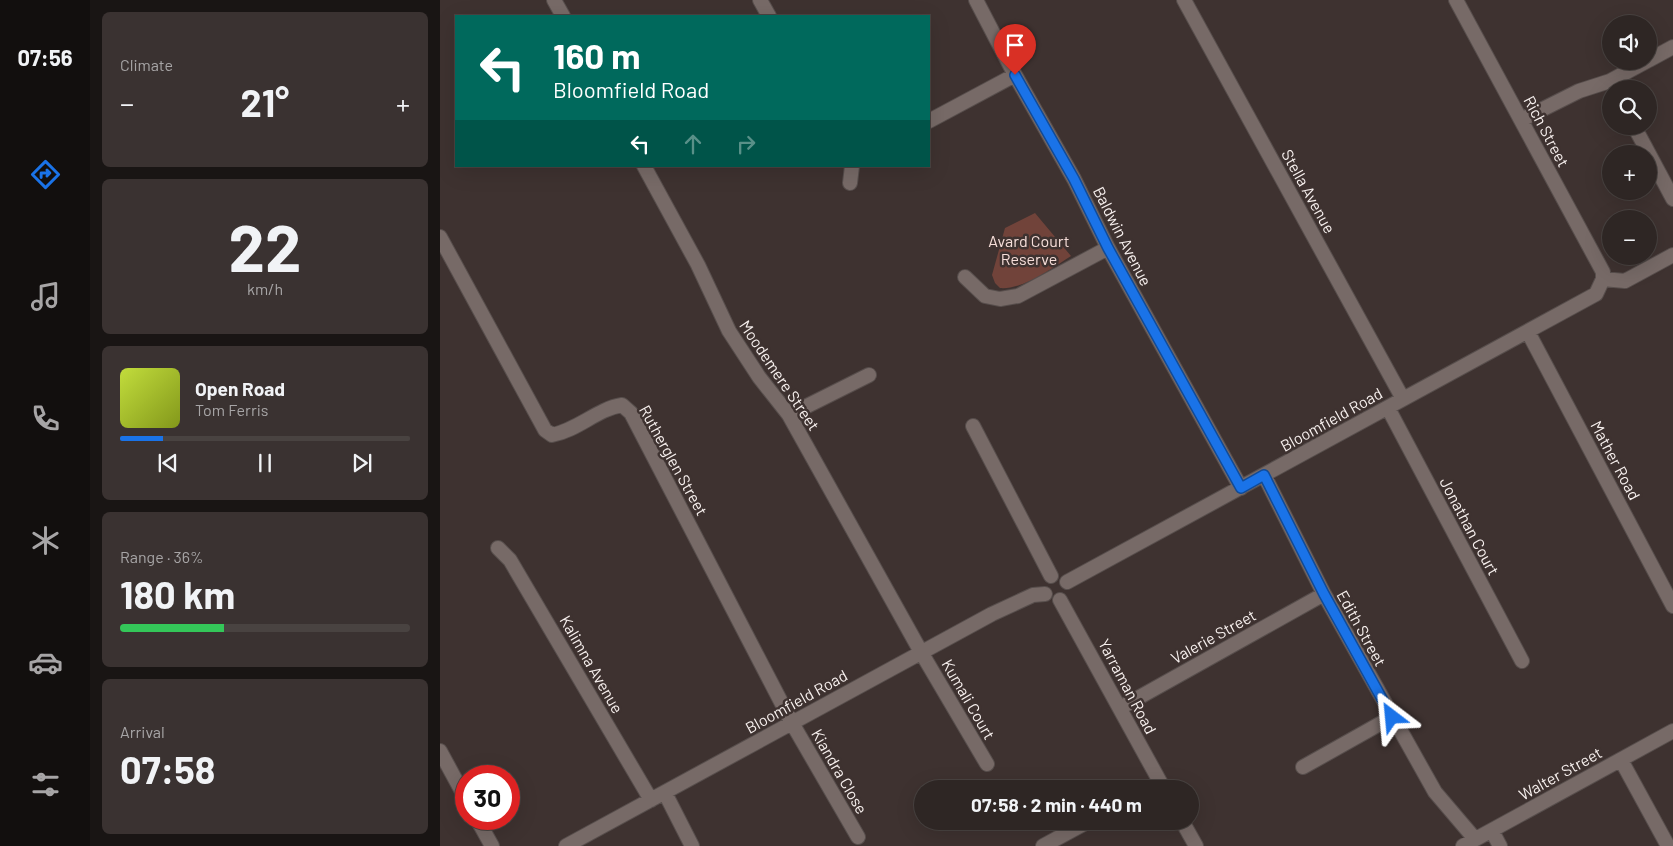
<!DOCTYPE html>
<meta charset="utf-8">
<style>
:root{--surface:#2e2624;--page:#3a3231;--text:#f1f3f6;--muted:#a7a5a6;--line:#494341;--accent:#1a73e8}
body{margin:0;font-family:Barlow,sans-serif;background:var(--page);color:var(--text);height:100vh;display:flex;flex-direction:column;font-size:19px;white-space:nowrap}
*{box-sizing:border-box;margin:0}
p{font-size:16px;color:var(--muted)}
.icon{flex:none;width:28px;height:28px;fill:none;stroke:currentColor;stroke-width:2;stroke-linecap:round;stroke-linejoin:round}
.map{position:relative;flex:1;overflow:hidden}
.drawer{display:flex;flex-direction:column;gap:12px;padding:12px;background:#191514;width:350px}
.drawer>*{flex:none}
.banner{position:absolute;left:15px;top:15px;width:475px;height:152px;border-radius:0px;box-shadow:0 5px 20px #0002,0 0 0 1px var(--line);background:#00695c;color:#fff;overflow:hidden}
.fabs{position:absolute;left:1162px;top:15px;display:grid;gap:10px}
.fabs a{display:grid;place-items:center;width:55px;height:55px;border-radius:50%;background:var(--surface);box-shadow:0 5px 20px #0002,0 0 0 1px var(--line);font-size:25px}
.speed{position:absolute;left:15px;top:765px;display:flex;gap:10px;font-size:25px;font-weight:700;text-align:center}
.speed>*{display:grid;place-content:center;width:65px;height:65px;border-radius:50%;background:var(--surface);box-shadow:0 5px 20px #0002,0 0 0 1px var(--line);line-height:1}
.speed .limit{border:8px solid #d22;background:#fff;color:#111}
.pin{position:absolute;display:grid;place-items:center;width:42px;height:42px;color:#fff;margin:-51px -21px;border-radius:50% 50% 50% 0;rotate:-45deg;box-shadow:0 0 5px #0007}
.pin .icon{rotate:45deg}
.me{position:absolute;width:55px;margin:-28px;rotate:331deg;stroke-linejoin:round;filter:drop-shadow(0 0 4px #0008)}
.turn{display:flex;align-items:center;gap:18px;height:105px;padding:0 15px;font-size:22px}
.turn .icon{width:65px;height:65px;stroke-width:2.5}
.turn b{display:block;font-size:35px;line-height:42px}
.lanes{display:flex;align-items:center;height:48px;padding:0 15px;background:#0003;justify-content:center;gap:25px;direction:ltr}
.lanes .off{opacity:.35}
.big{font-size:38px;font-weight:700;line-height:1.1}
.drawer .widget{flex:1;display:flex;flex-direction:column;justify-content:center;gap:8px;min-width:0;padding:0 18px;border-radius:8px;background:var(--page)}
.drawer .dial{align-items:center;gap:0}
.dial b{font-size:65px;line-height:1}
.song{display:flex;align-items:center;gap:15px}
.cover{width:60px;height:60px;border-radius:8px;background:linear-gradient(135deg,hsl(70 70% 55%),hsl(70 70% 35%))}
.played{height:5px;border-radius:2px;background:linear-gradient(90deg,var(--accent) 15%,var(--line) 15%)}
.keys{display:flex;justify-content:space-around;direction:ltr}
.heat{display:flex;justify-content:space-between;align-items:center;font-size:28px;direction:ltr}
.charge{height:8px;border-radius:4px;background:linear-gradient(90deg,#34c759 36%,var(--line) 0)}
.trip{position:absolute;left:474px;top:780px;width:285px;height:50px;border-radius:25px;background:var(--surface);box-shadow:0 5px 20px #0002,0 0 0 1px var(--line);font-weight:700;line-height:50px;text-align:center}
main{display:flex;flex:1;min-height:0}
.tab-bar{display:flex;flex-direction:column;width:90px;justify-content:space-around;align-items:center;background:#120f0e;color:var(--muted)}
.tab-bar .icon{width:35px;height:35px}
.tab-bar .on{color:var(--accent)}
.tab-bar b{font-size:22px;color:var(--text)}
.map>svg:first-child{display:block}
.green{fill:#71433a}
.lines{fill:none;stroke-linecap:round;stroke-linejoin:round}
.minor-casing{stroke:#574e4c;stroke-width:16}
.minor{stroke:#776a67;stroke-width:14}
.route-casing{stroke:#114b97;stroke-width:12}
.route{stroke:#1a73e8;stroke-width:9}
.labels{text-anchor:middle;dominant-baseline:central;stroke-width:5;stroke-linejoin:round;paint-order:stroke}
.street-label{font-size:16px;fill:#f8f1ef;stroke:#3e3230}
.park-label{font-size:16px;fill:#f6ded9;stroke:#3e3230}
</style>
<main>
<nav class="tab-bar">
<b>07:56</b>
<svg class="icon on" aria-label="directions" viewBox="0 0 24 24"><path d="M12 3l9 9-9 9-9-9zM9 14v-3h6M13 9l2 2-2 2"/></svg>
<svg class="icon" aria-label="music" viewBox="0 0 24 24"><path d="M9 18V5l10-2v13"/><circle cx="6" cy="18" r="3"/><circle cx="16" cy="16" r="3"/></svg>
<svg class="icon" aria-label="phone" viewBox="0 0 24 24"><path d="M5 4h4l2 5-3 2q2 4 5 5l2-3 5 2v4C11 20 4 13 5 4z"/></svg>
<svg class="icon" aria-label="climate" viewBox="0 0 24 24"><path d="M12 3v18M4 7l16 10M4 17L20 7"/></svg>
<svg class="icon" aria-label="car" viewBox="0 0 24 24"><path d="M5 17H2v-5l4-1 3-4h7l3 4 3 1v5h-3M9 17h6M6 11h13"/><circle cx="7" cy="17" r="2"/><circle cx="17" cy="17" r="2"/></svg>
<svg class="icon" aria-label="filters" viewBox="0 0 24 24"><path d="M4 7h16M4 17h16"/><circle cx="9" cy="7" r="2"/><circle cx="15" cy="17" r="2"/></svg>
</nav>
<section class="drawer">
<div class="widget"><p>Climate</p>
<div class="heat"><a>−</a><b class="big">21°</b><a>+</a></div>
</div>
<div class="widget dial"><b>22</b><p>km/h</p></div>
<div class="widget">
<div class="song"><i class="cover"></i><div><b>Open Road</b><p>Tom Ferris</p></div></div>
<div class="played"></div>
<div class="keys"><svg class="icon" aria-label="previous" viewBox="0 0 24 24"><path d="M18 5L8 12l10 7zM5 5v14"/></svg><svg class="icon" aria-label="pause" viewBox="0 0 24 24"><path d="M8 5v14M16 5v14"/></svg><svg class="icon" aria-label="next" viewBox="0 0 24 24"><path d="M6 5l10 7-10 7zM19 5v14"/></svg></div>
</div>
<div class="widget"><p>Range · 36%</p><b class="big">180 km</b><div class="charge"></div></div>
<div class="widget"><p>Arrival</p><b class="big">07:58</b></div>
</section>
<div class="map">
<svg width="1233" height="846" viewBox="0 0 1233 846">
<rect width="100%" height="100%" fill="#3e3230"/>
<path class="green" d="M595 213 631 256C612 268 583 290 560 288L555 283 552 275 565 228Z"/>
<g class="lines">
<defs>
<path id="minor" d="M114 0 123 16
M320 0 329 16
M536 0 575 75 634 179 668 248 801 488
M744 0 963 399
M1209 60 1233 47
M1081 120 1139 91 1170 81 1207 61
M489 121 575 75
M1194 126 1209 154
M1209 154 1233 199
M204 166 258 265 289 331 319 377 349 415 481 652 547 764
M410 183 412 166
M0 237 105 430 112 435C138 430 157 409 182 405L191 413 352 723 418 837
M525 277 545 296 560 299 578 296 668 248
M1163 279 1185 281 1233 255
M1088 332 1233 606
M948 408 1082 661
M349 415 429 375
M533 426 611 576
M824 475 884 594 995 792 1035 839
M58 548 70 560 211 800
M627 582 1156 294 1163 279V272L1016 0
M620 600 724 789
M680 708 884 594
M0 751 26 799
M1181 760 1228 846
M863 767 952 717
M225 793 252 846
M37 819 52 846
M742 821 756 846
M1052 831 1060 846
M126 846 552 614 593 595 605 594
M603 846 649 821
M1023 846 1233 731"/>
</defs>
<use href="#minor" class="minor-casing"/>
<use href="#minor" class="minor"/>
</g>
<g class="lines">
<defs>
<path id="route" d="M575 75 634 179 668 248 801 488 824 475 884 594 952 717"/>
</defs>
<use href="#route" class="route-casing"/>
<use href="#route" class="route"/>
</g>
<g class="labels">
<g class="street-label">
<text transform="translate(1107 131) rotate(62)">Rich Street</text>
<text transform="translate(869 191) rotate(61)">Stella Avenue</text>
<text transform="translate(683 236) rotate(63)">Baldwin Avenue</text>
<text transform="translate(340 375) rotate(56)">Moodemere Street</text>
<text transform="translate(891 419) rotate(-29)">Bloomfield Road</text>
<text transform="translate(234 460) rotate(61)">Rutherglen Street</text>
<text transform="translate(1176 460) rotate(62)">Mather Road</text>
<text transform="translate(1030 526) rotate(62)">Jonathan Court</text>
<text transform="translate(922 628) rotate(61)">Edith Street</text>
<text transform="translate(773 636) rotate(-29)">Valerie Street</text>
<text transform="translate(152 664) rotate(60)">Kalimna Avenue</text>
<text transform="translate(688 686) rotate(62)">Yarraman Road</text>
<text transform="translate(529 699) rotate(60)">Kumali Court</text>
<text transform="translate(356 701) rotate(-29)">Bloomfield Road</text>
<text transform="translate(400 771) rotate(60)">Kiandra Close</text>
<text transform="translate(1120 773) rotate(-29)">Walter Street</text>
</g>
<g class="park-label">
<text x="589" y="240">Avard Court<tspan x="589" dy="18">Reserve</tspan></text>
</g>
</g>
</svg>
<div class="fabs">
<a><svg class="icon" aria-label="sound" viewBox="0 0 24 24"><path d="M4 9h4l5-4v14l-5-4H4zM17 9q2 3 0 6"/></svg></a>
<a><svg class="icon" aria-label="search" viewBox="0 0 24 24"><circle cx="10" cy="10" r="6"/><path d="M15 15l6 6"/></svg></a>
<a>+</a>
<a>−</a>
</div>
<div class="speed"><div class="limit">30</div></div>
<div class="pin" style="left:575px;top:75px;background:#d93025"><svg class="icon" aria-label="arrive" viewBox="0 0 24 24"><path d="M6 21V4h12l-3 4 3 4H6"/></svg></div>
<svg class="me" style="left:952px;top:717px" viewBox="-20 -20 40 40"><path d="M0-17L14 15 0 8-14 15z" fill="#1a73e8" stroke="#fff" stroke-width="4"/></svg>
<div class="trip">07:58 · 2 min · 440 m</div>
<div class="banner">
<div class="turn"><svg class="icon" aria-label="left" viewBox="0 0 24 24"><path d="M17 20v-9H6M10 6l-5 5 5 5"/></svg><div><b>160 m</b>Bloomfield Road</div></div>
<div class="lanes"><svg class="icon" aria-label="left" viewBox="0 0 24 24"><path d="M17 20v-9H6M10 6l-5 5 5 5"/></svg><svg class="icon off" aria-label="ahead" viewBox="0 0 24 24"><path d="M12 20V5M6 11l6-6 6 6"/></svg><svg class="icon off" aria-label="right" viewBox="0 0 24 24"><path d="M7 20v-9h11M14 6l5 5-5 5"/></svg></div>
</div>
</div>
</main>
